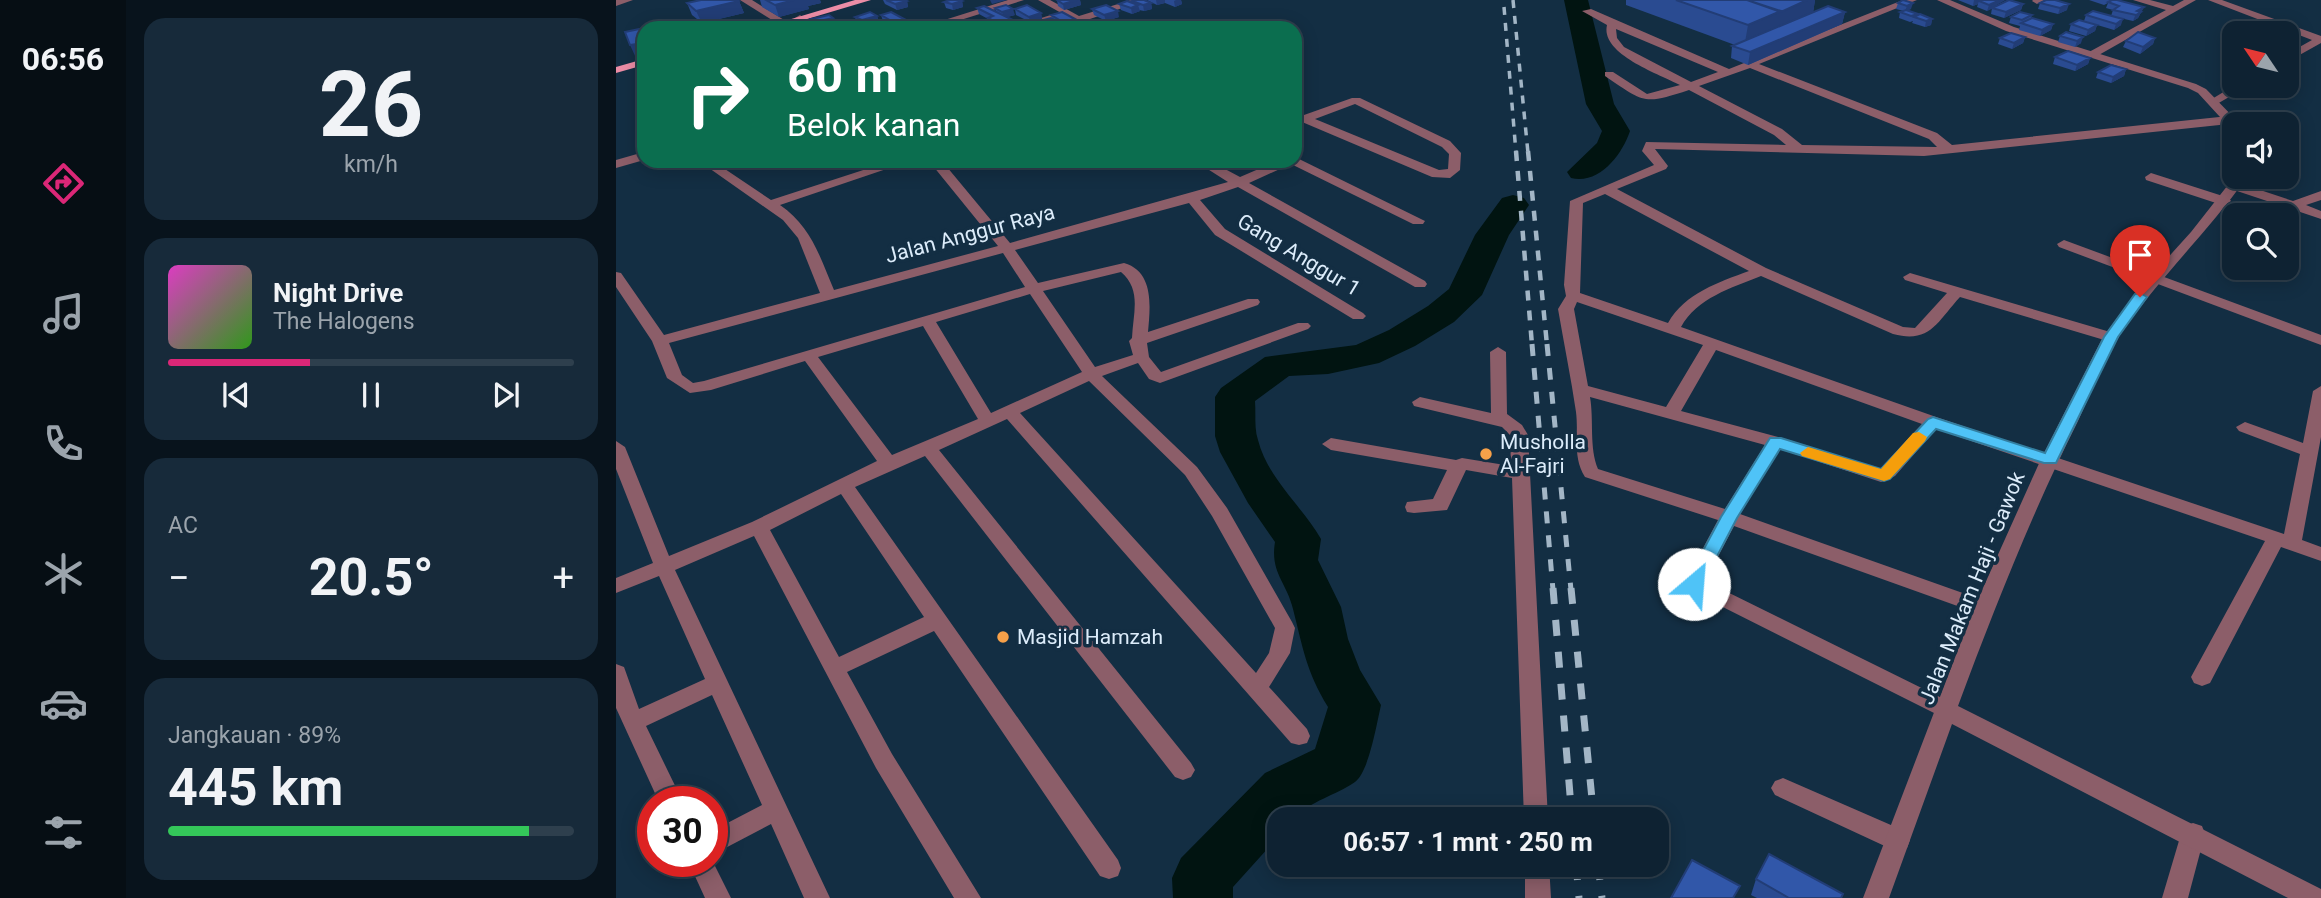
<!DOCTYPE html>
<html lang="id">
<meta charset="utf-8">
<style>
:root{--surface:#0e2232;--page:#172a3a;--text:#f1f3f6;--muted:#9ba4ac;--line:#2e3f4d;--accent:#db2777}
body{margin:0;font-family:Roboto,sans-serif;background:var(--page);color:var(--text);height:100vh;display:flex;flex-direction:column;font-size:26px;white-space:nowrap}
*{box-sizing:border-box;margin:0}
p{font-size:23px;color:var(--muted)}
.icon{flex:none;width:38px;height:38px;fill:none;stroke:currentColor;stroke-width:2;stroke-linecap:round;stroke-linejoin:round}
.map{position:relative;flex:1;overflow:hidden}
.details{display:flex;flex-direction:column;gap:18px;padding:18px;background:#08131c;width:490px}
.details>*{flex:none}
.guide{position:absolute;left:21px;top:21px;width:665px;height:147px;border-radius:21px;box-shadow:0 4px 18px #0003,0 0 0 2px var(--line);background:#0b6e4f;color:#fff;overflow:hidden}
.needle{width:46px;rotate:305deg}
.controls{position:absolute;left:1606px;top:21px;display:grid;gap:14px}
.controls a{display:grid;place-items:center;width:77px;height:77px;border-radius:14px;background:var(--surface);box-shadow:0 4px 18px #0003,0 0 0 2px var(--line);font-size:35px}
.speed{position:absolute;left:21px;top:786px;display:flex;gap:14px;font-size:35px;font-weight:700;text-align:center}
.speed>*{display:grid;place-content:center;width:91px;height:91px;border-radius:50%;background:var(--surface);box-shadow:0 4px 18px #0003,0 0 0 2px var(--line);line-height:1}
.speed .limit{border:10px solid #d22;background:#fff;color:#111}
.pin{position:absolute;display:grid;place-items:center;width:60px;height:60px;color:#fff;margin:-72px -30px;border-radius:50% 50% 50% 0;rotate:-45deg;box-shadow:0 0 7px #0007}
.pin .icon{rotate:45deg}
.me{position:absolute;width:77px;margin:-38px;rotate:27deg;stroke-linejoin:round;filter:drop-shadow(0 0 5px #0008)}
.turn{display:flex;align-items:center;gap:24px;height:147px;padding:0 35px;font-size:32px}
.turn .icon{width:91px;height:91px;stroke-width:2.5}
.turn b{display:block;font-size:49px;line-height:60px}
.big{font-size:52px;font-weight:700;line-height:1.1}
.details .widget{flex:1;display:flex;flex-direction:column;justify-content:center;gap:10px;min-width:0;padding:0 24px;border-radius:21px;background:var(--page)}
.details .dial{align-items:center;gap:0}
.dial b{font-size:91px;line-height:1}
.song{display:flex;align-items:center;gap:21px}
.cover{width:84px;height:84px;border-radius:10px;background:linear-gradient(135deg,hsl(310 70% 55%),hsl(110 70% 35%))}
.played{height:7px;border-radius:4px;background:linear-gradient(90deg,var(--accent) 35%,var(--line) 35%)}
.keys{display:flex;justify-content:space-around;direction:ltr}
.heat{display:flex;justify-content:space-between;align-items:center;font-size:38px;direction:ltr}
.charge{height:10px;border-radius:5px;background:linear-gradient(90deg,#34c759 89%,var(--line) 0)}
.trip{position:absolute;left:651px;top:807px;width:402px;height:70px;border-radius:21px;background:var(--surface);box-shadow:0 4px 18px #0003,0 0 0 2px var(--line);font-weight:700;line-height:70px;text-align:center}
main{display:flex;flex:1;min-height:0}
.dock{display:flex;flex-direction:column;width:126px;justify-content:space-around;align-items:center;background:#060e14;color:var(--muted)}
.dock .icon{width:49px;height:49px}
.dock .active{color:var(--accent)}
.dock b{font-size:32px;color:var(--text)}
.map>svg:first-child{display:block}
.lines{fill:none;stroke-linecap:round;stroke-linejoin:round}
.river{fill:#011411;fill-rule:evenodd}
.minor{fill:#8c5e69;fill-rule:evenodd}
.tertiary{fill:#8c5e69;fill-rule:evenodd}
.primary{fill:#ec8da6;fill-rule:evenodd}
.rail-far3{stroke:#a3b6c6;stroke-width:3.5;stroke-dasharray:8 8;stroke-linecap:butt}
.rail-far2{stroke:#a3b6c6;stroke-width:4.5;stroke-dasharray:10 10;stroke-linecap:butt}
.rail-far1{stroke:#a3b6c6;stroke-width:5;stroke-dasharray:12 12;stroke-linecap:butt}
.rail{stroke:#a3b6c6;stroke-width:7;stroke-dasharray:16 16;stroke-linecap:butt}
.wall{fill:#2a4b91}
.shaded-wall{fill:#223d76}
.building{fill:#3157a9;stroke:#223d76;stroke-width:2}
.route{fill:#4fc3f7;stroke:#337fa1;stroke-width:2}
.slow{fill:#f59e0b}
.poi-dot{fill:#f7a149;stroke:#132e43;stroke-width:2.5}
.labels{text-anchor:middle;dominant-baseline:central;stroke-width:7;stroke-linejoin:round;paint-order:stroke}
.street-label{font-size:21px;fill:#dcecfa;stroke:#132e43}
.poi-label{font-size:21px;fill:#dcecfa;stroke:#132e43;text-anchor:start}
</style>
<main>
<nav class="dock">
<b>06:56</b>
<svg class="icon active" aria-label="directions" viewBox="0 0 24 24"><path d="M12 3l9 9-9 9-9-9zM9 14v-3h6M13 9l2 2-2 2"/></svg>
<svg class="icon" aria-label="music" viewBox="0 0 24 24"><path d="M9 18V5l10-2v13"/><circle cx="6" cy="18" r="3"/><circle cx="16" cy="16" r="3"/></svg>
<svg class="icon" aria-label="phone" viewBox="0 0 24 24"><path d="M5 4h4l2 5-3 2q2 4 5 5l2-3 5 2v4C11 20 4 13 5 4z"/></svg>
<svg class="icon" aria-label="climate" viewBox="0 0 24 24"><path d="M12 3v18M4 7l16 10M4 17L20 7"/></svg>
<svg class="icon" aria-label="car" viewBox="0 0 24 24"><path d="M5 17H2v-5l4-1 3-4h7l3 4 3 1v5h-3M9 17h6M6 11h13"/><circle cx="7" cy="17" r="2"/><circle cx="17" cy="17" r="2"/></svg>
<svg class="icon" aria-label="filters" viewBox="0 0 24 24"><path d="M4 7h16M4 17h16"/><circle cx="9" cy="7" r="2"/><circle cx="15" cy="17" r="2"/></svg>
</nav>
<section class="details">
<div class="widget dial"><b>26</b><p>km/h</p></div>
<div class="widget">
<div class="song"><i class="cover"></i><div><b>Night Drive</b><p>The Halogens</p></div></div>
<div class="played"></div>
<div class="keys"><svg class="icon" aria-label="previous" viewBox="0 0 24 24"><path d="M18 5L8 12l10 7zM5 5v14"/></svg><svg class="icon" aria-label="pause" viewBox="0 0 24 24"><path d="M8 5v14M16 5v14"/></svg><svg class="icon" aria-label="next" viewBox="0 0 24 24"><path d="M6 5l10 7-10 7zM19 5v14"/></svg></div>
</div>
<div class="widget"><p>AC</p>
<div class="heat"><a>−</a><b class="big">20.5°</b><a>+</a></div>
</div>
<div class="widget"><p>Jangkauan · 89%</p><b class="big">445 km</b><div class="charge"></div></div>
</section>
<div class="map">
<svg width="1705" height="898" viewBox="0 0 1705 898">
<rect width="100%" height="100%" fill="#132e43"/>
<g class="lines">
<path class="river" d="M948 0H972L998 104 1014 131C1006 155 983 185 955 178L951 172 981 143 986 131 970 104Z
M897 195 908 198 913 205 893 235 866 295 838 322 799 346 763 363 712 374 673 376 639 401C640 414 638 428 642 440 652 479 686 506 705 539L702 560 725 607 732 639 744 670 765 705C761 722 753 772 739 782 719 796 695 800 678 819H663V836L617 887V898H557L556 878 565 858 649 773 699 749 712 707C690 671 687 648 677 609 670 581 654 573 659 542L632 503 604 452 599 436V397L605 388 649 357 740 345 773 330 812 306 833 289 859 235 886 198Z"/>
<path class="minor" d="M0 0H17L0 6Z
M124 0H136L173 23 164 25Z
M392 0H408L319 28H303Z
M422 0H434L463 16 515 0H530L471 20 477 25 472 28Z
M1287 0H1301L1143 64 1321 133 1336 145 1613 116 1619 120 1613 124 1308 156 1039 149 1052 166 1050 169 1001 189 1150 268 1287 327 1299 328 1331 293 1289 280 1287 277 1294 273 1501 334 1503 337 1501 340 1495 342 1344 297C1321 322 1314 344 1277 334L1145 276C1115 288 1081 298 1065 327L1323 418 1668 534 1684 454 1623 431 1620 427 1629 422 1687 443 1697 391 1705 386V437L1686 540 1705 547V561L1665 547 1594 683 1586 686 1578 683 1575 677 1649 541 1320 429 1279 476 1265 482 1164 449 1124 514 1375 603 1378 608 1375 613 1368 616 1361 613 1118 526 1089 581 1338 704 1341 710 1338 716 1330 719 1071 589 1068 584 1102 520 969 477C956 456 963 436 960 412 955 378 948 344 942 309L950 296 948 285 954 201 1038 165 1026 151 1030 142 1170 145 1158 135 1073 90C1027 105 1029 103 989 76V72H997L1031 94 1064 85C1043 74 984 54 991 25L966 11 975 9 1113 69ZM1000 29 1102 72 1075 82 1008 47 1001 38ZM1134 68 1313 139 1321 147 1186 145 1166 129 1083 86ZM989 194 1133 271C1103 282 1069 293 1052 323L964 293 967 203ZM961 302 1087 345 1050 407 972 386 958 309ZM1100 350 1306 424 1264 469 1166 438 1065 411ZM974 397 1149 445 1109 509 982 469C973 448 978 420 974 397Z
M1429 0 1421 4 1416 1 1417 0Z
M1517 0H1534L1557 6 1568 0H1580L1481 56H1473V52L1550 10Z
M1592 0H1606L1705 36V43L1671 62V54L1696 40Z
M441 13 445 14V18L410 28H394Z
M184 15 199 28H188L179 18Z
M1619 85 1632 86 1601 104 1591 102Z
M736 98H744L834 141 845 153 844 170 834 178 816 177 679 119V111L688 115ZM739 104 826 147 833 154 832 169 823 170 699 119Z
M28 152V160L0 168V160Z
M679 157 809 221 807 224H797L675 164 633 183 809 281 811 284 809 287H799L622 187 584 200 609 229 747 313 750 316 747 319H737L599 235 573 203 399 250 422 283 508 263C539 272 534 308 532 332L632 299H642L644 302 642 305 531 343 533 357 545 372 682 323H692L695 326 692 329 544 383 533 379 522 363 486 376 581 467 611 508 676 622 679 628 674 653 653 687 691 729 694 736 691 743 683 745 675 743 391 419 323 450 575 763 579 770 575 777 567 780 559 777 309 456 239 487 502 860 505 868 502 876 493 879 484 876 318 631 231 672 276 754 365 898H338L260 768 138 536 59 570 214 898H188L155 824 96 855V831L146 805 96 695 30 726 67 802H43L0 708V664L8 667 23 709 89 679 43 576 0 593V578L37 563 0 469V441L9 447 53 556 136 522 261 461 189 361 95 390 74 393 51 378 36 341 0 287V272L5 273 48 335 204 293 182 238 167 220 83 161H97L155 200 275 161H294L164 205C195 226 204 257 218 290L382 246 313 161H326L394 243 612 182 579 161H594L624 177 661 161H679ZM387 253 409 287 88 381 77 383 66 375 53 343ZM505 272C526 290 517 313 516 338L513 341 517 355 479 367 427 291ZM414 294 466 372 375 413 320 322ZM307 326 362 419 276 455 202 357ZM473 381 569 475 596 516 659 628 653 653 640 673 404 413ZM225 494 308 617 223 657 154 530Z
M1535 173 1613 198 1615 201 1608 205 1603 204 1530 180 1529 177Z
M1620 182 1677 201 1705 191V200L1690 205 1705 211V219L1615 189V183Z
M1448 240 1705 335V345L1443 247 1441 244Z
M882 347 890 352 891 414 906 425 912 435 932 819H908L896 478 850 470 831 510 798 513 791 512 789 507 791 502 817 499 831 470 715 450 706 444 715 438 840 460 846 458 895 466 894 435 886 427 798 406 796 402 804 397 875 413 874 352Z
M1167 778 1291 832 1294 840 1291 848 1282 851 1273 848 1159 795 1155 788 1159 781Z
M1577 823 1586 826 1589 834 1572 898H1546L1565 834 1568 826Z
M96 860 115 898H89L72 861Z
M909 864H933L935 898H909Z"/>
<path class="tertiary" d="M1321 0H1334L1398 27 1580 84 1590 89 1624 124H1619V130L1615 129 1582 93 1572 88 1390 31Z
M1619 176 1631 177C1592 232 1542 279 1504 335 1487 361 1475 393 1462 421 1416 513 1378 609 1342 706L1705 889V898H1672L1336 724 1273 898H1247L1358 608 1425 459 1487 337 1519 294 1575 232Z"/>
<path class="primary" d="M239 0H255L161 28H145Z
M28 59V65L0 73V67Z"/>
<path class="rail-far3" d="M897 0 912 153
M888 7 900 153"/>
<path class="rail-far2" d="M900 151 916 345
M912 151 931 345"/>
<path class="rail-far1" d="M916 344 937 590
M931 344 955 590"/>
<path class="rail" d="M937 588 956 819
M955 588 978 819
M960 864 963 898
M982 864 986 898"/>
</g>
<path class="wall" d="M144 0H204L205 3 192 6 193 9 163 17 146 7Z
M267 0H289L291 1 292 7 281 10 269 4Z
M441 0H464L465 5 448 10 442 6Z
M531 0H565L566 4 559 7 549 3 541 5Z
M1010 0H1199L1197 13 1229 12 1226 24 1132 65 1115 58 1116 46 1119 45 1010 5Z
M1287 0 1295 9 1292 10 1302 14 1301 15 1316 19 1315 25 1309 27 1296 23 1297 21 1294 22 1283 18 1284 12 1288 11 1280 9 1282 3Z
M1342 0H1389L1380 5V6L1407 4 1405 10 1388 18 1375 14 1376 8 1371 11 1361 7 1362 4 1357 6Z
M1473 0H1501L1528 7 1522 18 1517 21 1495 16 1497 10 1490 8 1492 3 1488 5Z
M123 1 128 13 86 23 76 15 71 3Z
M346 1 347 7 337 10 330 8 328 2Z
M516 1 535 3 536 9 528 11 523 10 524 11 516 14 505 10 503 4 517 3Z
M1424 3 1451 10 1442 14 1422 9Z
M361 8 380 12 379 8 399 15 391 17 397 20 398 26 381 28 373 24 372 19 363 14Z
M399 9 425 13 426 19 416 22 420 28H401L400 24 412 21 400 15Z
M476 9 503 17 490 21 478 15Z
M265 15 290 20 292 26 285 28H272L269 27Z
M435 15 460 25 450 28 442 24V28H421L419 22 436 18Z
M1416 15 1415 18 1437 24 1435 30 1424 36 1403 30 1404 26 1393 23 1395 17Z
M1470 15 1505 25 1498 30 1478 24 1481 25 1479 31 1470 36 1453 31 1455 24 1468 21Z
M261 16 263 22 248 26 241 23 239 17Z
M1450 32 1465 43 1459 47 1442 42 1444 36Z
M1409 37 1407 43 1396 49 1382 44 1384 38Z
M1539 38 1537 44 1524 54 1507 47 1510 41Z
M1439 57 1474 58 1472 64 1459 71 1437 64Z
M1510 69 1508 76 1495 83 1480 78 1482 72Z
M1140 879 1225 898H1141L1135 895Z"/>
<path class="shaded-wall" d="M178 0H204L205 3 192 6 193 9 163 17 159 5Z
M374 0H391L376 4Z
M461 0H464L465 5 448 10 447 4Z
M540 0H549V3L541 5Z
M560 0H565L566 4 559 7 558 1Z
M1191 0H1199L1197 13 1128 48 1132 25Z
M1358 0H1373L1363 1 1362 4 1357 6Z
M1382 0H1389L1380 5V7L1371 11 1373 5Z
M123 1 128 13 86 23 80 11Z
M291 1 292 7 281 10 279 4Z
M346 1 347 7 337 10 336 4Z
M535 3 536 9 528 11 527 5Z
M1297 3 1295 9 1289 11 1291 6Z
M1407 4 1405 10 1388 18 1390 12Z
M1453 4 1451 10 1442 14 1444 8Z
M522 5 524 11 516 14 515 8Z
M1528 7 1522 18 1517 21 1521 11Z
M397 9 399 15 388 18 386 12Z
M502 11 503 17 490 21 488 15Z
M1229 12 1226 24 1132 65 1134 52Z
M425 13 426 19 414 23 413 17Z
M261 16 263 22 248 26 246 20Z
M217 18 219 24 201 28 199 22Z
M459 19 460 25 449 28 447 22Z
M1316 19 1315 25 1309 27 1310 21Z
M1507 19 1505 25 1498 30 1500 24Z
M290 20 292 26 285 28H276L275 24Z
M397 20 398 26 392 28H384L383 24Z
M442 22 443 28H426V26Z
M1437 24 1435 30 1424 36 1426 30Z
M1481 25 1479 31 1470 36 1472 30Z
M1409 37 1407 43 1396 49 1398 43Z
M1467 37 1465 43 1459 47 1461 41Z
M1539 38 1537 44 1524 54 1527 47Z
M28 43V56L20 58 14 45Z
M1474 58 1472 64 1459 71 1461 65Z
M1510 69 1508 76 1495 83 1497 77Z"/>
<path class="building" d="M85 0H122L123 1 80 11 71 3Z
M150 0H178L159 5Z
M270 0H289L291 1 279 4Z
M334 0H343L346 1 336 4 328 2Z
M441 0H461L447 4Z
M521 0H528L535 3 527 5 516 1Z
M1060 0H1131L1165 11 1132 25Z
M1131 0H1191L1165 12Z
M1287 0 1297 3 1291 6 1282 3Z
M1366 0H1379L1382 1 1373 5 1363 1Z
M1393 0 1407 4 1390 12 1376 8Z
M1430 0H1439L1453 4 1444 8 1424 3Z
M1496 0H1501L1528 7 1521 11 1525 12 1520 15 1497 10 1503 6 1492 2Z
M511 1 522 5 515 8 503 4Z
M390 5 397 9 386 12 379 8Z
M411 5 425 13 413 17 399 9Z
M490 5 502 11 488 15 476 9Z
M368 6 397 20 383 24 372 18 377 16 361 8Z
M1212 6 1229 12 1134 52 1116 46Z
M1290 10 1302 14 1295 16 1284 12Z
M1477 11 1507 19 1500 24 1470 15Z
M254 12 261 16 246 20 239 17Z
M275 12 290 20 275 24 267 21 272 19 265 15Z
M446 12 459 19 447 22 435 15Z
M1404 12 1416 15 1406 20 1395 17Z
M1304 14 1316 19 1310 21 1298 17Z
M213 15 217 18 199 22 195 19Z
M435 18 442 22 426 26 419 22Z
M1416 18 1437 24 1426 30 1405 23Z
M1463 20 1481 25 1472 30 1455 24Z
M415 21 420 28H403L400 24Z
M187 22 192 28H173L171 26Z
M56 23 58 28H30Z
M28 28V43L14 45 9 32Z
M1450 32 1467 37 1461 41 1444 36Z
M1522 32 1539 38 1527 47 1510 41Z
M1395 33 1409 37 1398 43 1384 38Z
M1452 51 1474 58 1461 65 1439 57Z
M1495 65 1510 69 1497 77 1482 72Z
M1153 854 1227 894 1225 898H1173L1140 879Z
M1076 860 1124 886 1117 898H1055Z"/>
<path class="route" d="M1524 293 1531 297 1502 337 1440 463H1428L1320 429 1274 479 1268 481 1164 449 1121 518 1084 589H1072L1069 584 1105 517 1154 438H1165L1265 469 1312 419 1317 417 1429 453 1488 337 1519 294Z"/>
<path class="slow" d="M1303 432 1311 437 1309 441 1274 479 1268 481 1186 456 1184 453 1192 447 1265 469 1297 433Z"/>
<g class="poi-dot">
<circle cx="870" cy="454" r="7"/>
<circle cx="387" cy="637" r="7"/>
</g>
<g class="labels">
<g class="street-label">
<text transform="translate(354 234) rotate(-15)">Jalan Anggur Raya</text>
<text transform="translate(683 255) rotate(31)">Gang Anggur 1</text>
<text transform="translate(1356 588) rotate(-68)">Jalan Makam Haji - Gawok</text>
</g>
<g class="poi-label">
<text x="884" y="442">Musholla<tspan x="884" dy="24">Al-Fajri</tspan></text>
<text x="401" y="637">Masjid Hamzah</text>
</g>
</g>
</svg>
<div class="controls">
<a><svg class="needle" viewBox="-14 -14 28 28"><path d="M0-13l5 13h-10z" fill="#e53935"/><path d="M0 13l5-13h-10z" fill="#9ba4ac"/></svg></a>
<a><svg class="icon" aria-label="sound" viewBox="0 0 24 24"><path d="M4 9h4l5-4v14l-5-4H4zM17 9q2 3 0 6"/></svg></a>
<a><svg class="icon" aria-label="search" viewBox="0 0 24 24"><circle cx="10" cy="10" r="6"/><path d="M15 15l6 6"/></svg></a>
</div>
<div class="speed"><div class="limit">30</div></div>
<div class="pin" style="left:1524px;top:297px;background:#d93025"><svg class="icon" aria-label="arrive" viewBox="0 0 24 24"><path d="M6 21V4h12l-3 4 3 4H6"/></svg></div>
<svg class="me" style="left:1078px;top:584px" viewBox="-20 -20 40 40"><circle r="19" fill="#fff"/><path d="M0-13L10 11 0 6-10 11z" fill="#4fc3f7"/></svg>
<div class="trip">06:57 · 1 mnt · 250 m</div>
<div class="guide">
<div class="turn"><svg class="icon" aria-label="right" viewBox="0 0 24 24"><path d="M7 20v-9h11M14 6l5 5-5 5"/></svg><div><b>60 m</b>Belok kanan</div></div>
</div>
</div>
</main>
